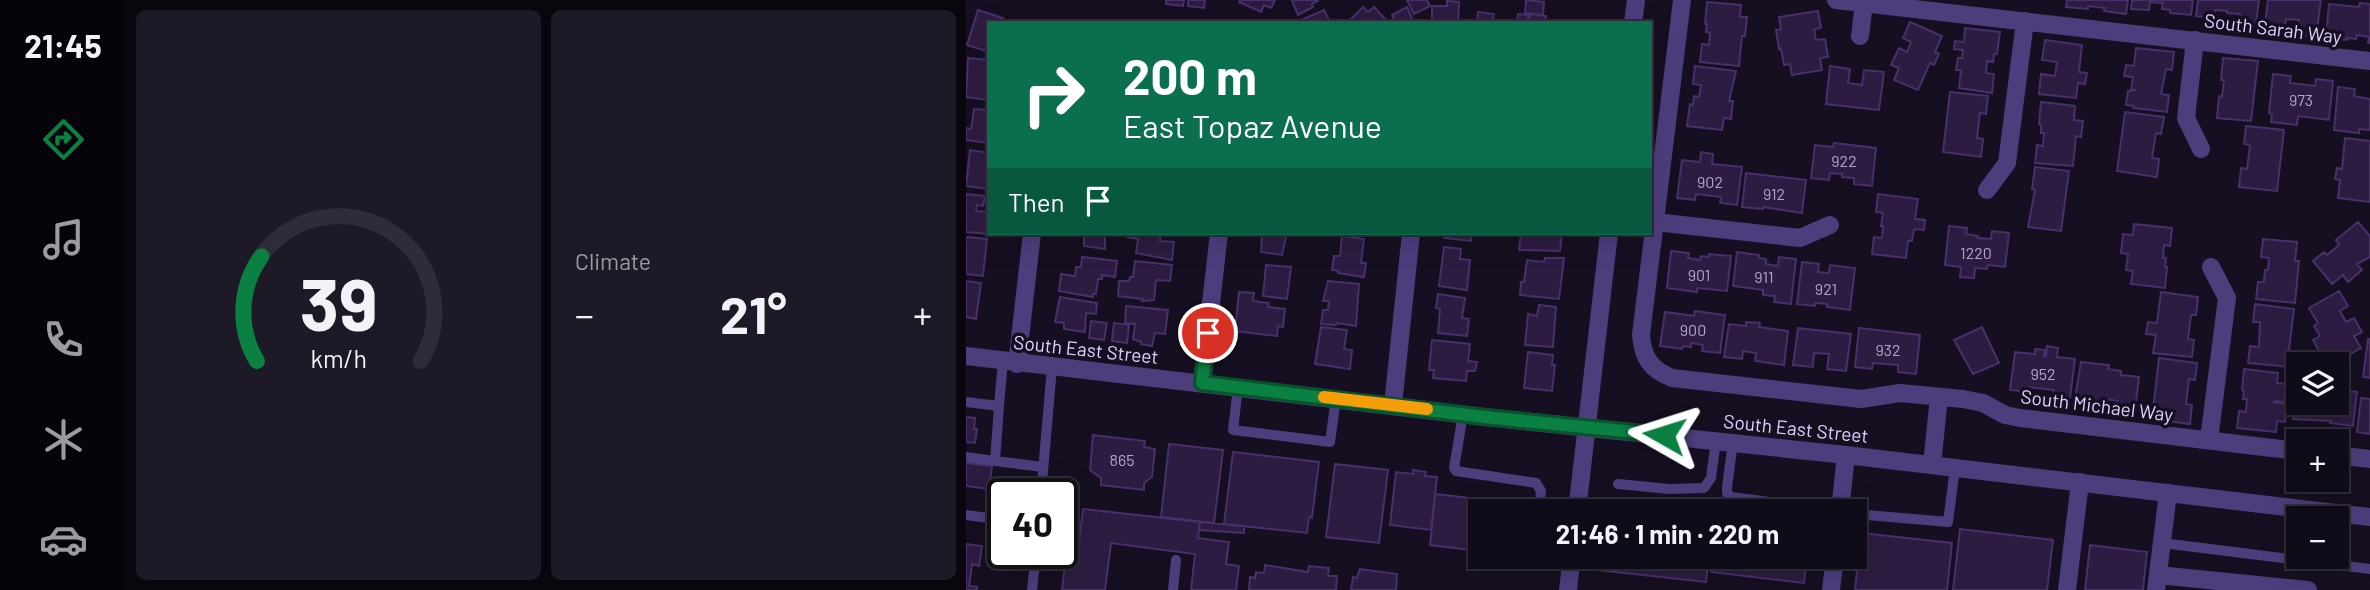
<!DOCTYPE html>
<meta charset="utf-8">
<style>
:root{--surface:#100b19;--page:#1e1926;--text:#f1f3f6;--muted:#9c9ba2;--line:#302b38;--accent:#0b8043}
body{margin:0;font-family:Barlow,sans-serif;background:var(--page);color:var(--text);height:100vh;display:flex;flex-direction:column;font-size:26px;white-space:nowrap}
*{box-sizing:border-box;margin:0}
p{font-size:23px;color:var(--muted)}
.icon{flex:none;width:38px;height:38px;fill:none;stroke:currentColor;stroke-width:2;stroke-linecap:round;stroke-linejoin:round}
.map{position:relative;flex:1;overflow:hidden}
.panel{display:flex;flex-direction:column;gap:10px;padding:10px;background:#09060e;width:840px}
.panel>*{flex:none}
.guide{position:absolute;left:21px;top:21px;width:665px;height:214px;border-radius:0px;box-shadow:0 7px 28px #0002,0 0 0 2px var(--line);background:#0b6e4f;color:#fff;overflow:hidden}
.buttons{position:absolute;left:1320px;top:352px;display:grid;gap:14px}
.buttons a{display:grid;place-items:center;width:63px;height:63px;border-radius:0px;background:var(--surface);box-shadow:0 7px 28px #0002,0 0 0 2px var(--line);font-size:35px}
.speed{position:absolute;left:21px;top:478px;display:flex;gap:14px;font-size:35px;font-weight:700;text-align:center}
.speed>*{display:grid;place-content:center;width:91px;height:91px;border-radius:50%;background:var(--surface);box-shadow:0 7px 28px #0002,0 0 0 2px var(--line);line-height:1}
.speed .limit{border:4px solid #111;border-radius:10px;background:#fff;color:#111}
.pin{position:absolute;display:grid;place-items:center;width:60px;height:60px;color:#fff;margin:-30px;border:4px solid #fff;border-radius:50%;box-shadow:0 2px 7px #0007}
.me{position:absolute;width:77px;margin:-38px;rotate:276deg;stroke-linejoin:round;filter:drop-shadow(0 0 5px #0008)}
.turn{display:flex;align-items:center;gap:24px;height:147px;padding:0 21px;font-size:32px}
.turn .icon{width:91px;height:91px;stroke-width:2.5}
.turn b{display:block;font-size:49px;line-height:60px}
.then{display:flex;align-items:center;height:66px;padding:0 21px;background:#0003;gap:14px;font-size:26px}
.big{font-size:52px;font-weight:700;line-height:1.1}
.panel .widget{flex:1;display:flex;flex-direction:column;justify-content:center;gap:10px;min-width:0;padding:0 24px;border-radius:10px;background:var(--page)}
.panel .dial{align-items:center;gap:0}
.dial svg{height:182px;overflow:visible;fill:none;stroke:var(--line);stroke-width:7;stroke-linecap:round;text-anchor:middle}
.dial text{fill:var(--text);stroke:none}
.heat{display:flex;justify-content:space-between;align-items:center;font-size:38px;direction:ltr}
.panel .tiles{flex:1;display:grid;gap:10px;grid-template-columns:repeat(2,1fr)}
.trip{position:absolute;left:502px;top:499px;width:399px;height:70px;border-radius:0px;background:var(--surface);box-shadow:0 7px 28px #0002,0 0 0 2px var(--line);font-weight:700;line-height:70px;text-align:center}
main{display:flex;flex:1;min-height:0}
.menu{display:flex;flex-direction:column;width:126px;justify-content:space-around;align-items:center;background:#06040a;color:var(--muted)}
.menu .icon{width:49px;height:49px}
.menu .active{color:var(--accent)}
.menu b{font-size:32px;color:var(--text)}
.map>svg:first-child{display:block}
.building{fill:#2c1c41;stroke:#48306b;stroke-width:2}
.lines{fill:none;stroke-linecap:round;stroke-linejoin:round}
.service{stroke:#4d3d7d;stroke-width:10}
.minor{stroke:#4d3d7d;stroke-width:18}
.tertiary{stroke:#4d3d7d;stroke-width:18}
.route-casing{stroke:#07532c;stroke-width:18}
.route{stroke:#0b8043;stroke-width:12}
.slow{stroke:#f59e0b;stroke-width:12}
.labels{text-anchor:middle;dominant-baseline:central;stroke-width:7;stroke-linejoin:round;paint-order:stroke}
.number-label{font-size:16px;fill:#b3a4cd}
.street-label{font-size:19px;fill:#e0d2fc;stroke:#160f21}
</style>
<main>
<nav class="menu">
<b>21:45</b>
<svg class="icon active" aria-label="directions" viewBox="0 0 24 24"><path d="M12 3l9 9-9 9-9-9zM9 14v-3h6M13 9l2 2-2 2"/></svg>
<svg class="icon" aria-label="music" viewBox="0 0 24 24"><path d="M9 18V5l10-2v13"/><circle cx="6" cy="18" r="3"/><circle cx="16" cy="16" r="3"/></svg>
<svg class="icon" aria-label="phone" viewBox="0 0 24 24"><path d="M5 4h4l2 5-3 2q2 4 5 5l2-3 5 2v4C11 20 4 13 5 4z"/></svg>
<svg class="icon" aria-label="climate" viewBox="0 0 24 24"><path d="M12 3v18M4 7l16 10M4 17L20 7"/></svg>
<svg class="icon" aria-label="car" viewBox="0 0 24 24"><path d="M5 17H2v-5l4-1 3-4h7l3 4 3 1v5h-3M9 17h6M6 11h13"/><circle cx="7" cy="17" r="2"/><circle cx="17" cy="17" r="2"/></svg>
</nav>
<section class="panel">
<div class="tiles">
<div class="widget dial"><svg viewBox="0 0 100 80">
<path d="M14 69A42 42 0 1 1 86 69"/>
<path d="M14 69A42 42 0 0 1 16 23" stroke="#0b8043"/>
<text x="50" y="56" font-size="32" font-weight="700">39</text>
<text x="50" y="72" font-size="11">km/h</text>
</svg></div>
<div class="widget"><p>Climate</p>
<div class="heat"><a>−</a><b class="big">21°</b><a>+</a></div>
</div>
</div>
</section>
<div class="map">
<svg width="1404" height="590" viewBox="0 0 1404 590">
<rect width="100%" height="100%" fill="#160f21"/>
<path class="building" d="M200 0H218L217 6 200 4Z
M222 0H239L238 8 222 6Z
M274 0H309L305 8 298 5 295 12 273 2Z
M328 0H352V1L346 4 347 7 332 15 326 1Z
M441 0H461L464 6 448 14Z
M560 0 578 2 577 15 559 13Z
M1101 0H1162L1160 14 1138 11 1139 8 1122 6V9L1100 7Z
M1166 0H1227L1225 15 1204 13V10L1196 9 1197 3 1184 2 1183 10 1165 9Z
M1232 0H1293L1290 23 1273 21 1274 14 1261 13V11L1249 10 1248 18 1230 16Z
M1302 0H1355L1350 37 1331 35 1333 20 1320 19 1317 34 1298 31Z
M481 1 493 2 492 23H466V6H481Z
M741 2 775 5 774 17H781L779 36H776L773 66 734 62 736 44 743 45 744 33 740 32 741 24H739Z
M1394 3 1404 4V43H1402L1403 37 1391 35 1390 39 1381 38V40L1360 38 1363 4 1393 7Z
M397 7 402 12 408 7 420 20 417 23H389L385 19Z
M441 7 448 23H423L428 20 426 15Z
M12 10 37 18 36 23H23V52L1 45Z
M358 10 364 22 336 23 335 20Z
M852 11 855 28 848 29 850 40 859 39 862 57 854 58 856 70 826 75 824 64 818 65 815 48 813 49 810 30 815 29 813 17Z
M512 12 528 14 526 23H511Z
M552 14 562 15 561 23H551Z
M564 14 580 16 579 23H563Z
M944 22 976 36 969 52 973 54 968 65 964 63 952 90 928 80 933 68 925 65 933 48 941 52 945 42 937 38Z
M999 28 1034 32 1031 54H1028L1027 62 1021 61 1020 73 1028 74 1026 93 993 88 995 70H990L992 58H996L997 50 988 49 989 41 998 42Z
M1079 40 1116 45 1113 72 1121 73 1119 84 1112 83 1110 98 1073 94 1075 74 1089 76 1091 62 1076 60Z
M1170 48 1208 52 1206 70 1200 69 1195 94 1203 95 1201 112 1167 108 1168 106 1160 105 1162 91 1170 90H1165L1167 77 1158 76 1160 65 1168 66Z
M2 58 23 60V100L0 97Z
M1257 58 1292 61 1285 121 1251 118 1253 96 1256 97 1258 80H1255Z
M729 66 770 71 763 101H767L765 119 758 118 756 130 721 126 724 104 727 105 728 96 733 97 735 85 727 84Z
M864 66 884 69 882 83 896 85 898 70 918 72 913 110 860 104Z
M1307 74 1325 76 1324 83 1349 86 1350 79 1367 81 1363 120 1332 116 1331 125 1305 122 1306 114 1303 113Z
M1372 87 1389 89 1388 96 1404 99V130L1393 129V133L1368 130Z
M984 92 1022 96 1020 114 1014 113 1011 138 1017 139 1015 157 977 152Z
M1075 102 1109 106 1108 120 1117 121 1115 137 1110 136 1107 166 1069 163 1071 145 1077 146 1078 133H1075V125L1073 124Z
M8 109 23 110V143L0 140V128L5 129Z
M1159 112 1198 117 1195 134 1190 133 1186 158 1193 159 1191 177 1151 171Z
M1280 126 1318 130 1311 191 1273 187 1275 168 1281 169 1284 145 1278 144Z
M1379 138 1404 141V202L1372 198 1374 180 1369 179 1371 168 1376 169Z
M868 143 910 148 906 186 888 184V178L876 177V174L864 173 863 180 845 178 849 145 867 147Z
M4 150 23 153V189L0 186Z
M735 152 747 154 746 164 776 167 771 205 754 203 755 197 730 194 729 200 711 198 716 160 734 162Z
M1069 167 1103 171 1095 231 1062 227 1069 190 1066 189Z
M780 173 840 180 836 213 797 207V209L776 207Z
M0 194 19 196 17 206 11 205 10 211 23 212V234L0 232Z
M912 194 952 199 949 219 959 220 958 230 948 229 946 241H942L940 258 906 254 908 237 916 238 917 226H915L917 213 910 212Z
M1392 222 1404 236V257L1391 264 1396 270 1382 282 1377 275 1366 284 1347 261 1358 252 1361 255 1373 245 1370 240Z
M1168 224 1206 228 1204 246 1198 245 1197 258H1200L1199 267H1201L1199 288 1165 284 1167 271 1160 270 1162 254 1155 253 1157 234 1167 235Z
M983 226 1001 228 1000 234 1012 236V238L1025 239 1026 231 1043 233 1039 267 1022 265 1021 269 1009 268 1008 278 994 277 995 267 979 265Z
M114 233H139V249L118 246V236H114Z
M161 233H195L194 241 208 242 206 260 170 253 172 239 161 237Z
M284 233H321L316 255 295 252 296 234Z
M479 233H506L505 241 478 238Z
M555 233H596L594 251 553 250Z
M376 236 398 239 395 263H400L398 277 372 273 373 271 366 270 368 256H374Z
M0 237 21 239 17 276 0 274Z
M1297 239 1331 242 1329 261H1333L1329 303 1290 299 1292 282H1298L1299 270H1302L1303 258 1295 257Z
M478 247 495 249 494 259 504 260 501 290 473 286Z
M705 251 723 253 722 258 734 260 735 256 743 257V254L765 256 761 291 731 288V292L701 288Z
M771 252 793 255V258L800 259V264L812 266 813 257 830 259 825 304 808 302 809 296 797 295V290L767 286Z
M116 257 151 261 149 277 136 275V279H132L130 294H127V297L93 291 95 274 109 276 110 267H115Z
M579 258H598L593 299 554 295 555 282H558L561 260 578 262Z
M169 261 206 265 204 281 190 280 188 300 176 301 177 299 152 296 153 281H163L164 277H167Z
M836 262 853 264 852 272 863 273 864 265 889 268 884 310 861 307V304L849 303V306L831 304Z
M300 265 325 267 321 299 297 296Z
M0 281 15 283 10 319 0 317Z
M362 281 393 284 390 326 371 323 370 325 355 324 357 310H362L363 301H357Z
M1373 291 1382 306 1374 311 1380 322 1388 318 1396 332 1388 336 1395 348 1369 363 1362 351 1355 355 1347 340 1354 336 1348 326 1352 323 1343 308Z
M273 292 288 293 287 301 303 303 302 307 319 309 317 327 312 326 311 336 269 331Z
M1195 292 1232 297 1230 315H1225L1222 339 1228 340 1226 357 1187 353 1190 335 1180 334 1182 322 1191 323Z
M472 294 499 298 496 318 503 319 501 336 472 333 474 309 470 308Z
M94 297 131 303 130 314 120 313 119 332 98 329V323L89 322Z
M1289 304 1328 309 1323 350 1326 351 1324 367 1282 363 1284 346 1293 347 1294 322H1287Z
M573 305 590 307 587 347 559 345 562 314 571 316Z
M160 306 202 310 199 334 189 333 186 346 175 344V342L167 339 169 324 159 323Z
M729 311 759 315 754 353 736 351 737 345 725 343V347L717 346 716 349 694 346 699 312 728 316Z
M125 321 141 323 138 340 123 338Z
M780 322 794 323 793 327 822 331 818 365 789 361 790 353 777 351 776 359 758 357 763 324 780 326Z
M148 323 163 325 161 343 146 341Z
M355 327 381 330 378 349 386 350 384 369 349 364Z
M1016 327 1033 363 1007 374 988 340Z
M832 328 885 334 880 371 861 369 863 354 848 353 847 367 827 365Z
M893 328 954 335 950 374 932 372V365L907 363 906 369 889 367Z
M1402 339H1404V378L1397 377Z
M466 340 504 344 502 361 511 362 509 371H501L500 381 467 378 468 370H463Z
M1081 346 1092 348 1091 357 1109 359 1104 398 1087 395 1088 390 1062 387 1061 392 1044 390 1049 352 1069 354V349L1079 350 1078 356H1080Z
M562 352 587 355 586 365H589L586 391 558 388Z
M1193 358 1231 363 1229 380 1223 379 1220 404 1226 405 1224 424 1186 419Z
M1115 362 1143 365 1142 369 1155 371V375L1173 377 1169 411 1151 409 1152 401 1139 399V402L1127 400 1126 406 1108 404Z
M1278 369 1312 373 1311 383 1320 384 1318 402 1309 401 1308 402 1321 404 1319 422 1311 421 1310 432 1271 428 1273 411 1280 412 1281 399H1277L1278 391 1276 390Z
M1331 386 1332 402H1370V390L1391 392 1387 426 1364 423 1365 421 1327 419Z
M1395 398 1404 399V434L1391 432Z
M0 417 9 418 8 429H11L9 443 0 442Z
M127 435 179 441 178 447 189 449 186 477 178 483V490L135 485V478L124 470Z
M203 444 257 450 248 523 195 517Z
M267 452 353 462 346 518 343 517 341 533 258 524Z
M0 463 26 466 23 489 0 486Z
M369 464 422 470 413 543 360 537Z
M447 470 460 472 459 476 471 477 465 530 424 525 430 472 447 474Z
M469 494 556 504 555 511H514V551L464 545Z
M639 500 739 511H638Z
M117 509 234 522 232 538 263 542 260 564 273 566 270 590H225L229 554 145 543 139 590H96L99 566 104 567 106 552H112Z
M234 522 278 526V533L233 530Z
M994 529 1087 540 1081 590H987Z
M895 533 986 543 981 590H889Z
M0 544 16 546 13 566 6 564 3 586 11 587V590H0Z
M1124 545 1181 552 1177 590H1119Z
M633 556H743L740 582 631 570Z
M747 556H841L838 583 745 572Z
M299 565 342 572 343 566 363 568 362 576H371L370 590H283L284 577 289 578 290 572 298 573Z
M394 569 431 574 430 590H385L387 577 391 578Z"/>
<g class="lines">
<path class="service" d="M272 387 267 430 364 442 370 398
M0 402 33 406 29 461 0 457
M33 406 37 361
M497 414 488 468 490 471 570 483 575 491 573 511
M767 442 761 487V493L765 497 875 511
M29 461 77 467
M652 484 703 489 738 488 745 478 750 441
M75 494 86 367
M889 514 982 522 989 468
M0 515 37 520
M1196 543 1404 569
M66 590 70 553
M207 590 210 560"/>
<path class="minor" d="M716 0 675 335C677 358 684 369 706 378L895 399 934 393 997 399 1017 403 1039 415 1054 418 1332 451
M870 0 1404 61
M894 36 898 3
M1229 40 1220 118 1235 149
M1021 190 1041 163 1059 21
M689 222 834 238 864 225
M51 364 66 233
M236 383 253 233
M427 405 445 233
M1243 440 1261 298 1245 267
M1370 455 1404 459
M966 465 973 397
M874 511 880 455
M1192 575 1342 590
M865 590 869 556
M1101 590 1114 482
M1190 590 1202 493"/>
<path class="tertiary" d="M667 23 670 0
M0 356 519 417 880 455 1404 517
M611 511 643 233
M602 590 606 556"/>
</g>
<g class="lines">
<defs>
<path id="route" d="M242 333 236 383 519 417 698 435"/>
</defs>
<use href="#route" class="route-casing"/>
<use href="#route" class="route"/>
<path class="slow" d="M358 397 461 409"/>
</g>
<g class="labels">
<g class="number-label">
<text x="1335" y="99">973</text>
<text x="878" y="160">922</text>
<text x="744" y="181">902</text>
<text x="808" y="193">912</text>
<text x="1010" y="252">1220</text>
<text x="733" y="274">901</text>
<text x="798" y="276">911</text>
<text x="860" y="288">921</text>
<text x="727" y="329">900</text>
<text x="922" y="349">932</text>
<text x="1077" y="373">952</text>
<text x="156" y="459">865</text>
</g>
<g class="street-label">
<text transform="translate(1307 28) rotate(7)">South Sarah Way</text>
<text transform="translate(120 349) rotate(6)">South East Street</text>
<text transform="translate(1131 405) rotate(7)">South Michael Way</text>
<text transform="translate(830 428) rotate(6)">South East Street</text>
</g>
</g>
</svg>
<div class="buttons">
<a><svg class="icon" aria-label="layers" viewBox="0 0 24 24"><path d="M12 4l9 5-9 5-9-5zM3 14l9 5 9-5"/></svg></a>
<a>+</a>
<a>−</a>
</div>
<div class="speed"><div class="limit">40</div></div>
<div class="pin" style="left:242px;top:333px;background:#d93025"><svg class="icon" aria-label="arrive" viewBox="0 0 24 24"><path d="M6 21V4h12l-3 4 3 4H6"/></svg></div>
<svg class="me" style="left:698px;top:435px" viewBox="-20 -20 40 40"><path d="M0-17L14 15 0 8-14 15z" fill="#0b8043" stroke="#fff" stroke-width="4"/></svg>
<div class="trip">21:46 · 1 min · 220 m</div>
<div class="guide">
<div class="turn"><svg class="icon" aria-label="right" viewBox="0 0 24 24"><path d="M7 20v-9h11M14 6l5 5-5 5"/></svg><div><b>200 m</b>East Topaz Avenue</div></div>
<div class="then">Then<svg class="icon" aria-label="arrive" viewBox="0 0 24 24"><path d="M6 21V4h12l-3 4 3 4H6"/></svg></div>
</div>
</div>
</main>
